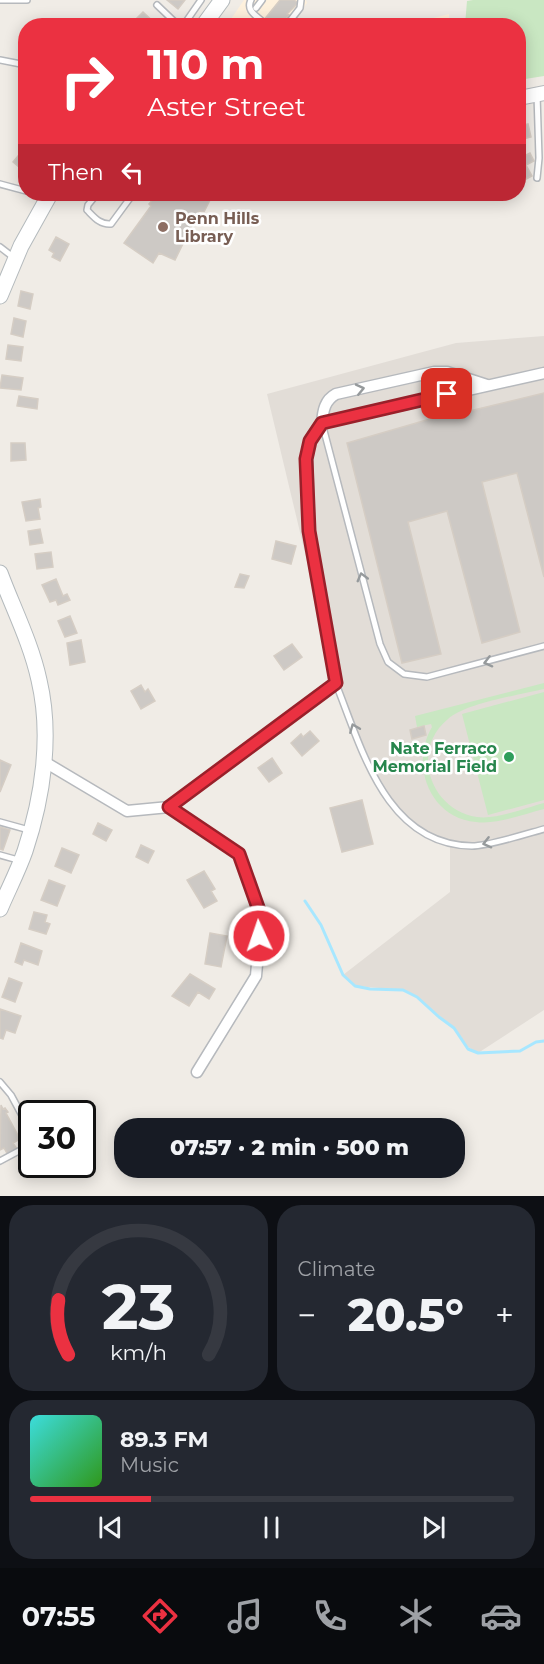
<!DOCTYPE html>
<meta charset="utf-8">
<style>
:root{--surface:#171b24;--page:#242831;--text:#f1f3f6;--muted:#9ea1a6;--line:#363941;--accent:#eb3141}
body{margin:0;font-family:Montserrat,sans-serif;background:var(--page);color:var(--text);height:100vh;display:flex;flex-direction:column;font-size:22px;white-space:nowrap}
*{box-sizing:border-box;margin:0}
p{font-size:20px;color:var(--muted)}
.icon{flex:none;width:33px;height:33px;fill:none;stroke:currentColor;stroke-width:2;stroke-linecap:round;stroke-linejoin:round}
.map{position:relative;height:1196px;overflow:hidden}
.side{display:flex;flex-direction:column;gap:9px;padding:9px;background:#0d0f14;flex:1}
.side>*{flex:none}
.guide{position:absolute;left:18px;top:18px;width:508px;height:183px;border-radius:24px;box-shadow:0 3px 15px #0003;background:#eb3141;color:#fff;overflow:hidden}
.speed{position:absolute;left:18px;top:1100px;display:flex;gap:12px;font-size:30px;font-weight:700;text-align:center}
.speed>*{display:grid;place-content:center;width:78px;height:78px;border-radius:50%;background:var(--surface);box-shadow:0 3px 15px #0003;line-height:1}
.speed .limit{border:3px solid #111;border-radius:9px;background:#fff;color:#111}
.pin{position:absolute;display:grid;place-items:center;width:51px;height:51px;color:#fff;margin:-26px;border-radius:12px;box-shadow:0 3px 9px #0006}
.me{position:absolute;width:66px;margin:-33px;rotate:357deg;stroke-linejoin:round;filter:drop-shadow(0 0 4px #0008)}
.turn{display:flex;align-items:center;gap:21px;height:126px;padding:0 30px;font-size:27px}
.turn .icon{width:78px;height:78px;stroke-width:2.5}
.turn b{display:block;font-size:42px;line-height:51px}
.then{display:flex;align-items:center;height:57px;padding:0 30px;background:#0003;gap:12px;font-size:22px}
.big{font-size:45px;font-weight:800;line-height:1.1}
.side .tile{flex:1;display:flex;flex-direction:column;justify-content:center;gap:9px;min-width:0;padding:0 21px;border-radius:24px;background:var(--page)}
.side .dial{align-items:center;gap:0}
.dial svg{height:156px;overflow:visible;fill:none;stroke:var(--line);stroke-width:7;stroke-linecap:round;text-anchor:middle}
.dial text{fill:var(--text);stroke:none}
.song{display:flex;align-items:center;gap:18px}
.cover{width:72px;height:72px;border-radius:9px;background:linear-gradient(135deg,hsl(180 70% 55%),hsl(110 70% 35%))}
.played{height:6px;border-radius:3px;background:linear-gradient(90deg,var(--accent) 25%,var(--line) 25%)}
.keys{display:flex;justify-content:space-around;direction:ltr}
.heat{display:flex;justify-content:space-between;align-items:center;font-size:33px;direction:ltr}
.side .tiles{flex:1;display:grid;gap:9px;grid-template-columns:1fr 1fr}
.tile:last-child{grid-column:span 2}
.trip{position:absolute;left:114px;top:1118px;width:351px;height:60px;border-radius:24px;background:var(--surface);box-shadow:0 3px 15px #0003;font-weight:800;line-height:60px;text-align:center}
.tabs{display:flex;height:96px;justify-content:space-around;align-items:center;background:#090b0e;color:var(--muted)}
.tabs .icon{width:42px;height:42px}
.tabs .selected{color:var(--accent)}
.tabs b{font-size:27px;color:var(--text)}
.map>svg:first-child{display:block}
.commercial{fill:#fef1dd}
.education{fill:#e2ddd7}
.green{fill:#c9e7c2}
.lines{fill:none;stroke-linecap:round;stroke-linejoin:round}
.stream{stroke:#a7e7ff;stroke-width:3}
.building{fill:#cdc9c5;stroke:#d5cdc4;stroke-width:1.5}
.service-casing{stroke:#b6b9bd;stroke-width:8}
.minor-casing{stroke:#b6b9bd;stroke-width:13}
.tertiary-casing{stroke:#b6b9bd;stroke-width:16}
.secondary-casing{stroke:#b4babd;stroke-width:17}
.service{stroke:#fff;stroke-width:5}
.minor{stroke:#fff;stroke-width:10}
.tertiary{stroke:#fff;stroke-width:14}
.secondary{stroke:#fff;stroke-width:15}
.oneway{stroke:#969a9c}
.route-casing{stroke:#99202a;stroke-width:15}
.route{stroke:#eb3141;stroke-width:10}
.education-dot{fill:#8d6e63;stroke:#fff;stroke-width:2}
.leisure-dot{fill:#2e9e5b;stroke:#fff;stroke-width:2}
.labels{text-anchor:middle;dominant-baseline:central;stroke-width:5;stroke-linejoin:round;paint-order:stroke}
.education-label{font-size:16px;font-weight:bold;fill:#785e54;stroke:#fff;text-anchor:start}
.leisure-label{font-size:16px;font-weight:bold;fill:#27864d;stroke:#fff;text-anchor:end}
</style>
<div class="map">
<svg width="544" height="1196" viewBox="0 0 544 1196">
<rect width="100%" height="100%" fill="#f0ece6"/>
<path class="commercial" d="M244 0H306L307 3 291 25H233L231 19Z
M449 14V25H405Z"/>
<path class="education" d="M544 336V1010L478 1053 465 1045 454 1028 417 997 403 990 355 986 343 975 450 892V844L427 834 390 804 336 683 267 394 456 343Z"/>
<path class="green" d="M473 0H544V76L519 80V26L465 25 467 1Z
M544 683V689C519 695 466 703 448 719 410 750 430 810 477 817 495 820 525 808 544 803V809C523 814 498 825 476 822 429 818 410 764 432 727L431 724 417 727 415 716Z
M544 692V800L488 815 462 714Z"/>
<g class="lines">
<path class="stream" d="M305 901 321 925 343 975 355 986 370 989 403 990 417 997 439 1017 454 1028 468 1049 478 1053 520 1051 536 1042 544 1041"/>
</g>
<path class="building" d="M167 0H185L178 9Z
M280 0H294L298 3 287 14 289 15 283 23 280 21 276 26H259Z
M143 12 158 26H129Z
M528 124 531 137 519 140V126Z
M26 153V173L13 162 18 156 21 158Z
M530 153 534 161 526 165 532 176 519 183V162L523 160 522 157Z
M163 194H213L204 212 199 211 175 260 159 253 153 263 124 243 151 206 149 204 155 197 160 200Z
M56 237 69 244 60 261 52 257 54 253 49 250Z
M21 291 33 294 30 309 18 306Z
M14 318 26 321 23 337 11 334Z
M8 345 23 347 21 361 6 359Z
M2 375 23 378 21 390 0 388Z
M544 393V577L517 473 482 482 520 632 482 643 447 511 408 522 441 654 402 663 347 443 437 417 436 408 451 405 453 415Z
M19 396 38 399 37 409 17 406Z
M11 443H25L26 460 11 461Z
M40 499 41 507 38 508 40 519 26 521 22 502Z
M40 529 43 543 30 545 28 531Z
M276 541 296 546 291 564 272 559Z
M51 552 53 567 37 569 35 554Z
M240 574 249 576 244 588 235 587Z
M56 579 63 596 67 594 70 600 58 605 56 600 50 602 42 585Z
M70 616 77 633 65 637 58 621Z
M81 640 85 662 70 665 67 643Z
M292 644 302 657 284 670 274 656Z
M141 685 145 692 148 689 155 701 141 709 131 691Z
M424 726 426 735 412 739 410 730Z
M310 731 319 741 302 756 291 743 301 734 303 737Z
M272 758 282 773 269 782 258 768Z
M0 760 11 765 0 792Z
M362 800 373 844 342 852 330 808Z
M98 823 112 830 106 841 93 834Z
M0 827 10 830 3 850 0 849Z
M141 845 154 851 148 863 136 857Z
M62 848 79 855 71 873 55 866Z
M204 871 215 889 211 891 217 901 204 908 187 880Z
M49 880 65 886 57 906 41 900Z
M34 912 47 915 45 922 50 924 46 934 29 929Z
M210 933 227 936 221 967 205 964Z
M21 943 42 951 38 965 24 960 22 965 15 962Z
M190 974 215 989 209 999 198 992 189 1006 172 996Z
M9 978 22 983 15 1002 2 997Z
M0 1009 21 1016 15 1033 6 1030 3 1039 0 1038Z
M1 1105 3 1109 5 1108 8 1112 6 1113 20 1139 13 1143 17 1149 8 1155 4 1148 0 1150Z"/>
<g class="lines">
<defs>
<path id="service" d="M0 0H27
M251 0C246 10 255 15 262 21
M157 5 179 26
M256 8 262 0
M183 26 201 0
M286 26 300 8 301 0
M0 60 26 65
M537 178 539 158 537 95
M0 184 26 191
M35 194 44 201
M97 194 88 205 87 210C94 217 100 225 111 224L133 194
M0 247 13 257
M322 423 380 644 388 662 404 674 427 677 544 646
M336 684C362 749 386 845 472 846 488 846 526 834 544 829
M0 822 29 830
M0 855 18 860
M0 1082 11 1095 32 1134
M0 1161 30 1145 32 1135"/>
<path id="minor" d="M322 423C323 410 325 400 336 394L434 372H447L487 385
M43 761 127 811 169 807 336 683 309 531 307 459 310 441 322 423 544 373
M169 807 239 854 261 916 256 976 197 1072"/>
<path id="tertiary" d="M519 98 544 93"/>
<path id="secondary" d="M203 26 222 0
M0 296 21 246 50 194
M0 573C13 608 31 643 39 680 52 735 43 797 25 851 18 871 8 890 0 909"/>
</defs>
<use href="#service" class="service-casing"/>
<use href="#minor" class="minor-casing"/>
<use href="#tertiary" class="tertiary-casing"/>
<use href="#secondary" class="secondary-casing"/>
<use href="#service" class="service"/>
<use href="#minor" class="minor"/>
<use href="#tertiary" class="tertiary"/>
<use href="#secondary" class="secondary"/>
</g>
<defs><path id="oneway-chevron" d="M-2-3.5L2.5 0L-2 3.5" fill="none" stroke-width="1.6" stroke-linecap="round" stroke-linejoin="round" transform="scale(1.5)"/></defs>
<g class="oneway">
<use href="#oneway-chevron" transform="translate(360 389) rotate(-13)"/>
<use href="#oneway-chevron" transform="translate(362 577) rotate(-105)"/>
<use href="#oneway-chevron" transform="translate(488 662) rotate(166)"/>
<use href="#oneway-chevron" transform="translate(354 728) rotate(-112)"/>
<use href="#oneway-chevron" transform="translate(487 843) rotate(166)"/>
</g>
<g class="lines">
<defs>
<path id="route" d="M259 936 261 916 239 854 169 807 336 683 309 531 306 459 310 441 322 423 447 394"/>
</defs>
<use href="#route" class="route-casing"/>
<use href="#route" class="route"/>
</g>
<circle class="education-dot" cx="163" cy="227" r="6"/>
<circle class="leisure-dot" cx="509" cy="757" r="6"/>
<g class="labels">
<g class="education-label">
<text x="175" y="218">Penn Hills<tspan x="175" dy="18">Library</tspan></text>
</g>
<g class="leisure-label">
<text x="497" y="748">Nate Ferraco<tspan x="497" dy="18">Memorial Field</tspan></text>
</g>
</g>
</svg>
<div class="speed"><div class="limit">30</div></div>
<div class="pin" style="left:447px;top:394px;background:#d93025"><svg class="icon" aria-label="arrive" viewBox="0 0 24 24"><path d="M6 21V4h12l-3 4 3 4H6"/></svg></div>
<svg class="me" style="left:259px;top:936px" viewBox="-20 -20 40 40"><circle r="17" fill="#eb3141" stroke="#fff" stroke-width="3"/><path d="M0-11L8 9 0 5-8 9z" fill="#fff"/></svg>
<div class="trip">07:57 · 2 min · 500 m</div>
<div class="guide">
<div class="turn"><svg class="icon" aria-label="right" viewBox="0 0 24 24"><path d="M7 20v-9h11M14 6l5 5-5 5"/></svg><div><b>110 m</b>Aster Street</div></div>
<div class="then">Then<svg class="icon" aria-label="left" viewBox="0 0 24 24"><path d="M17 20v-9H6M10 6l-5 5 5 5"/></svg></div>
</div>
</div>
<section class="side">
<div class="tiles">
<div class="tile dial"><svg viewBox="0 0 100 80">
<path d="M14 69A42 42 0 1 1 86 69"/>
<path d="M14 69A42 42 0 0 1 9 41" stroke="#eb3141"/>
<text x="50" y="56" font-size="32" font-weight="700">23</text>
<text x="50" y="72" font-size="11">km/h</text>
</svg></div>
<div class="tile"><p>Climate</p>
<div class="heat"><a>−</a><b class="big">20.5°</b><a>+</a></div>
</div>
<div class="tile">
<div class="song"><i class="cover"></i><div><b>89.3 FM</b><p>Music</p></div></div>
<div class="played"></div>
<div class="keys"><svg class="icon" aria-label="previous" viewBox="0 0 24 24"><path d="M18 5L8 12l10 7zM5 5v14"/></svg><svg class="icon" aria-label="pause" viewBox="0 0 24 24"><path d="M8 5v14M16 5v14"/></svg><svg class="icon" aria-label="next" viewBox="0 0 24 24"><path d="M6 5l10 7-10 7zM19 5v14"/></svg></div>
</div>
</div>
</section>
<nav class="tabs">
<b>07:55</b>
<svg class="icon selected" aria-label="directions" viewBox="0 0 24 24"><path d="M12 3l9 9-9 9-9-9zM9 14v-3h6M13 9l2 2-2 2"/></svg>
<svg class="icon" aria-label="music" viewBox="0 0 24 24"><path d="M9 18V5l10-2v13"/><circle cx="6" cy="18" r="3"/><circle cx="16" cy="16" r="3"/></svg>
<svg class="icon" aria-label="phone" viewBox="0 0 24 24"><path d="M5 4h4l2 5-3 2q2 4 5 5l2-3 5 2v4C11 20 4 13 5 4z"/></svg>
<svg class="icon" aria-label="climate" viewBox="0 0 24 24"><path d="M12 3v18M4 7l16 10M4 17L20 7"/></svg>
<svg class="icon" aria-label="car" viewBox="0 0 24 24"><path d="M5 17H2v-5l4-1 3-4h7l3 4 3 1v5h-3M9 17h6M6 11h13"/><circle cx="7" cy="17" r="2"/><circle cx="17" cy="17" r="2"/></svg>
</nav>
